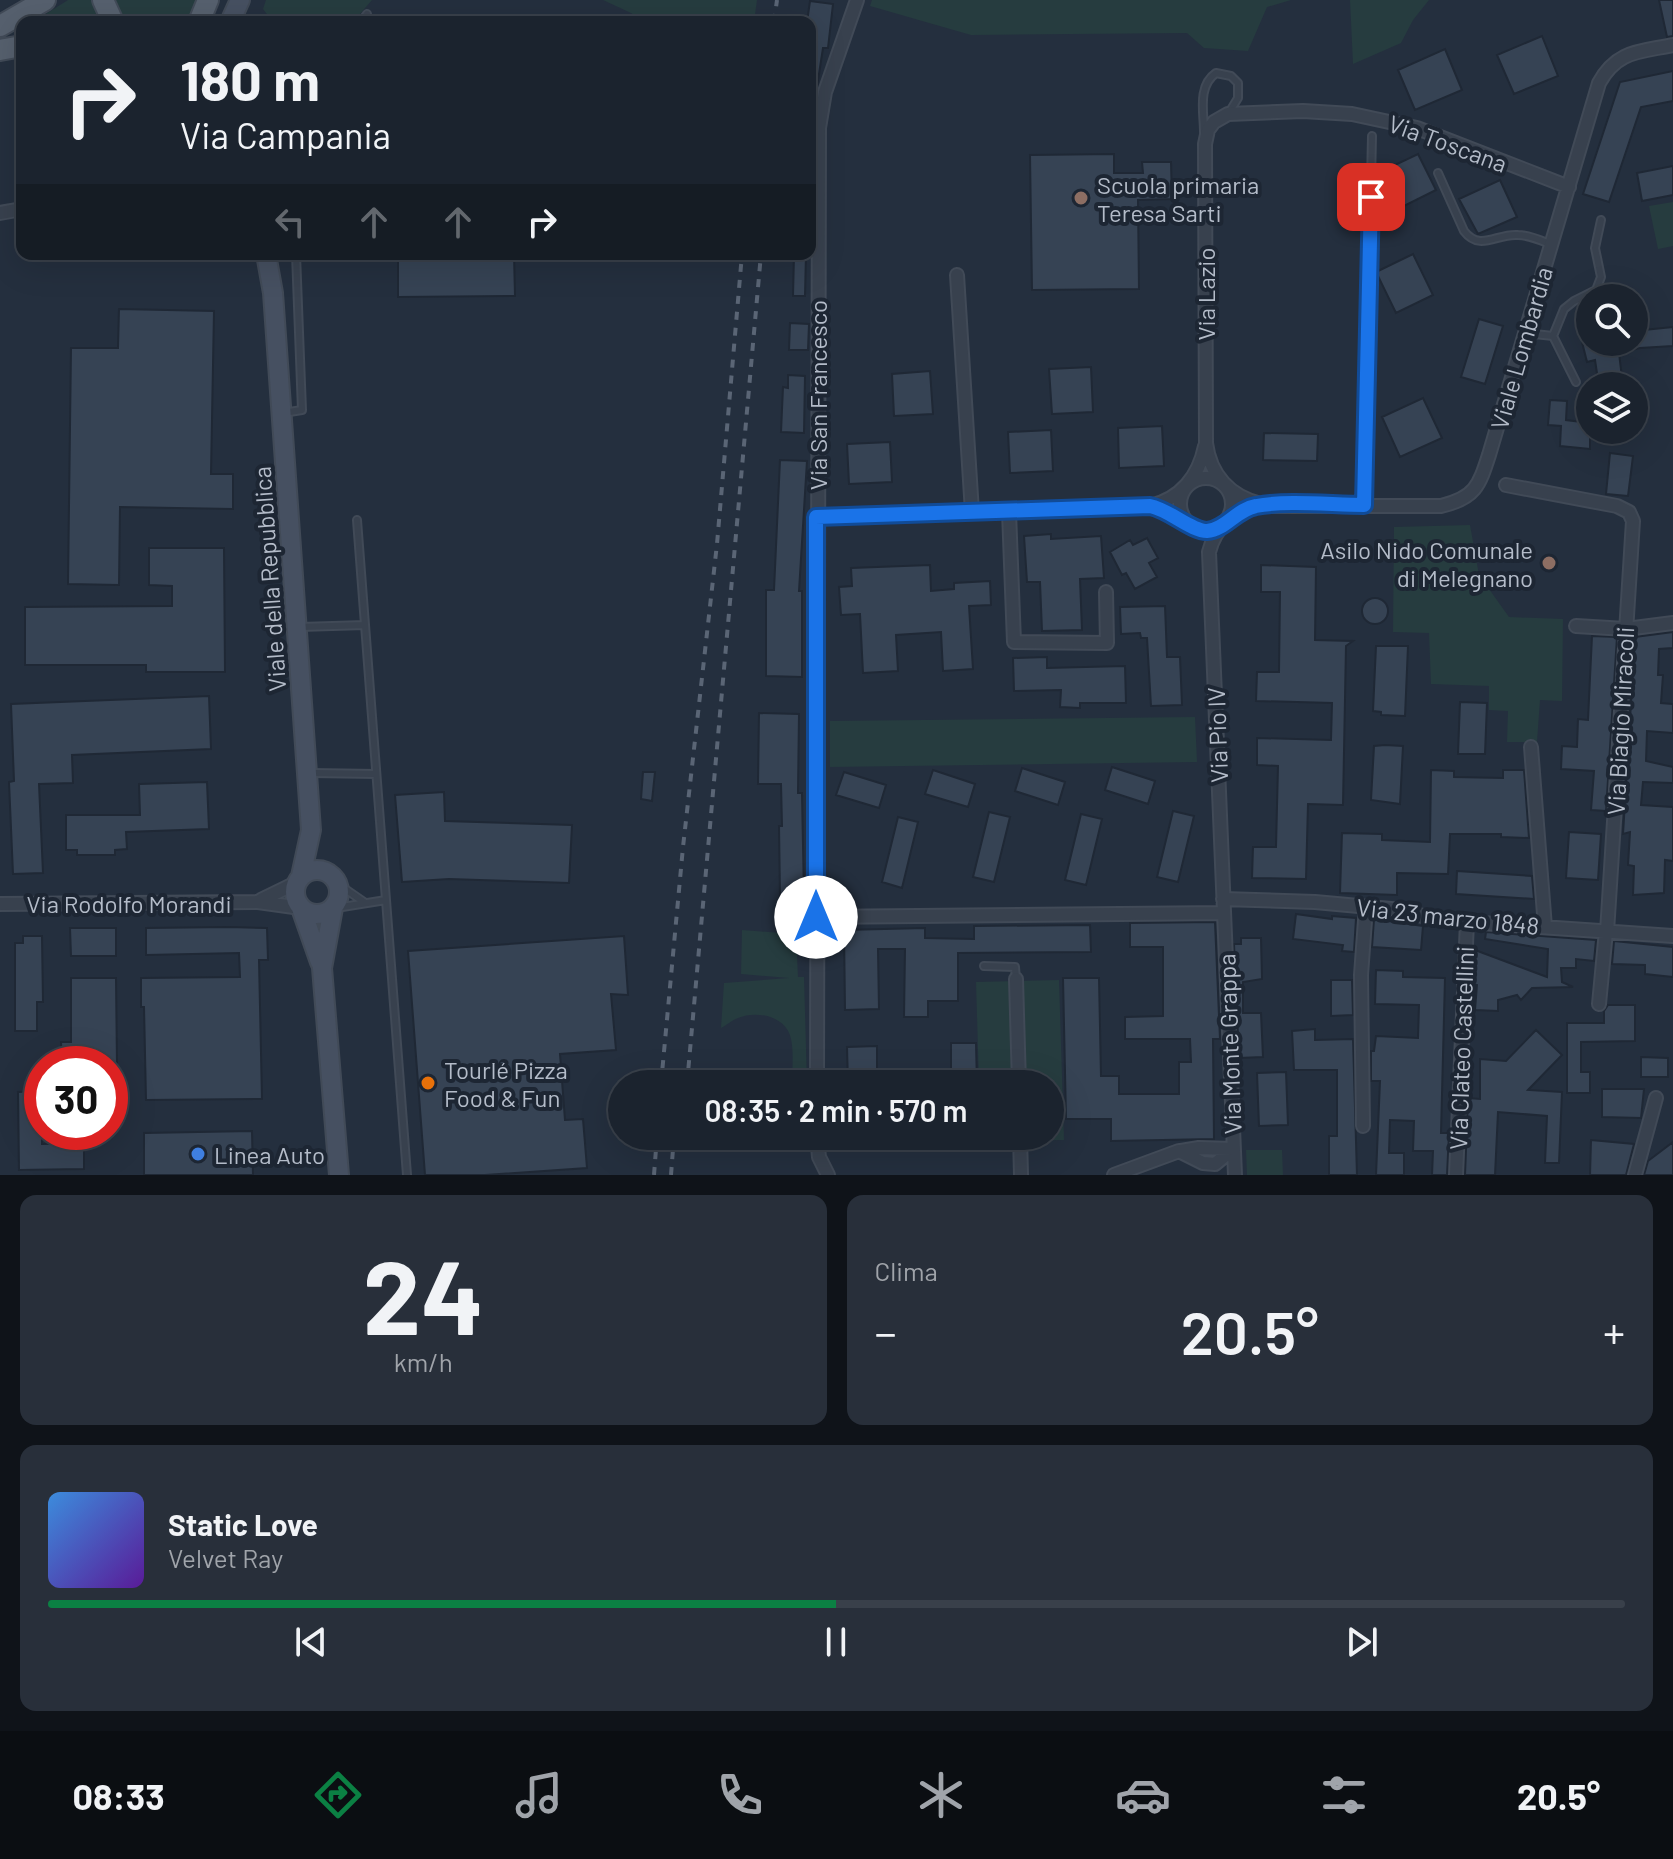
<!DOCTYPE html>
<html lang="it">
<meta charset="utf-8">
<style>
:root{--surface:#1b232e;--page:#282f3a;--text:#f1f3f6;--muted:#a0a4aa;--line:#39404a;--accent:#0b8043}
body{margin:0;font-family:Barlow,sans-serif;background:var(--page);color:var(--text);height:100vh;display:flex;flex-direction:column;font-size:30px;white-space:nowrap}
*{box-sizing:border-box;margin:0}
p{font-size:26px;color:var(--muted)}
.icon{flex:none;width:44px;height:44px;fill:none;stroke:currentColor;stroke-width:2;stroke-linecap:round;stroke-linejoin:round}
.map{position:relative;height:1175px;overflow:hidden}
.details{display:flex;flex-direction:column;gap:20px;padding:20px;background:#0f1319;flex:1}
.details>*{flex:none}
.guide{position:absolute;left:16px;top:16px;width:800px;height:244px;border-radius:16px;box-shadow:0 8px 32px #0002,0 0 0 2px var(--line);background:#1b232e;color:var(--text);overflow:hidden}
.tools{position:absolute;left:1576px;top:284px;display:grid;gap:16px}
.tools a{display:grid;place-items:center;width:72px;height:72px;border-radius:50%;background:var(--surface);box-shadow:0 8px 32px #0002,0 0 0 2px var(--line);font-size:40px}
.speed{position:absolute;left:24px;top:1046px;display:flex;gap:16px;font-size:40px;font-weight:700;text-align:center}
.speed>*{display:grid;place-content:center;width:104px;height:104px;border-radius:50%;background:var(--surface);box-shadow:0 8px 32px #0002,0 0 0 2px var(--line);line-height:1}
.speed .limit{border:12px solid #d22;background:#fff;color:#111}
.pin{position:absolute;display:grid;place-items:center;width:68px;height:68px;color:#fff;margin:-34px;border-radius:16px;box-shadow:0 4px 12px #0006}
.me{position:absolute;width:88px;margin:-44px;rotate:0deg;stroke-linejoin:round;filter:drop-shadow(0 0 6px #0008)}
.turn{display:flex;align-items:center;gap:28px;height:168px;padding:0 32px;font-size:36px}
.turn .icon{width:104px;height:104px;stroke-width:2.5}
.turn b{display:block;font-size:56px;line-height:68px}
.lanes{display:flex;align-items:center;height:76px;padding:0 32px;background:#0003;justify-content:center;gap:40px;direction:ltr}
.lanes .off{opacity:.35}
.big{font-size:60px;font-weight:600;line-height:1.1}
.details .tile{flex:1;display:flex;flex-direction:column;justify-content:center;gap:12px;min-width:0;padding:0 28px;border-radius:16px;background:var(--page)}
.details .dial{align-items:center;gap:0}
.dial b{font-size:104px;line-height:1}
.song{display:flex;align-items:center;gap:24px}
.cover{width:96px;height:96px;border-radius:12px;background:linear-gradient(135deg,hsl(210 70% 55%),hsl(270 70% 35%))}
.played{height:8px;border-radius:4px;background:linear-gradient(90deg,var(--accent) 50%,var(--line) 50%)}
.keys{display:flex;justify-content:space-around;direction:ltr}
.heat{display:flex;justify-content:space-between;align-items:center;font-size:44px;direction:ltr}
.details .tiles{flex:1;display:grid;gap:20px;grid-template-columns:1fr 1fr}
.tile:last-child{grid-column:span 2}
.trip{position:absolute;left:608px;top:1070px;width:456px;height:80px;border-radius:40px;background:var(--surface);box-shadow:0 8px 32px #0002,0 0 0 2px var(--line);font-weight:600;line-height:80px;text-align:center}
.tab-bar{display:flex;height:128px;justify-content:space-around;align-items:center;background:#0b0e12;color:var(--muted)}
.tab-bar .icon{width:56px;height:56px}
.tab-bar .current{color:var(--accent)}
.tab-bar b{font-size:36px;color:var(--text)}
.map>svg:first-child{display:block}
.green{fill:#263c3f}
.building{fill:#364354;stroke:#1f2835;stroke-width:2}
.lines{fill:none;stroke-linecap:round;stroke-linejoin:round}
.lane-casing{stroke:#414a57;stroke-width:10}
.street-casing{stroke:#414a57;stroke-width:16}
.secondary-casing{stroke:#414a57;stroke-width:22}
.primary-casing{stroke:#414a57;stroke-width:24}
.lane{stroke:#38414e;stroke-width:6}
.street{stroke:#38414e;stroke-width:12}
.secondary{stroke:#465061;stroke-width:18}
.primary{stroke:#56606e;stroke-width:20}
.rail{stroke:#5a6575;stroke-width:4;stroke-dasharray:8 8;stroke-linecap:butt}
.route-casing{stroke:#114b97;stroke-width:20}
.route{stroke:#1a73e8;stroke-width:14}
.education-dot{fill:#8d6e63;stroke:#1d2633;stroke-width:3}
.food-dot{fill:#e8710a;stroke:#1d2633;stroke-width:3}
.shop-dot{fill:#3f7fe0;stroke:#1d2633;stroke-width:3}
.labels{text-anchor:middle;dominant-baseline:central;stroke-width:8;stroke-linejoin:round;paint-order:stroke}
.street-label{font-size:24px;fill:#b4bcc9;stroke:#1d2633}
.poi-label{font-size:24px;fill:#b4bcc9;stroke:#1d2633;text-anchor:start}
</style>
<div class="map">
<svg width="1673" height="1175" viewBox="0 0 1673 1175">
<rect width="100%" height="100%" fill="#242f3e"/>
<path class="green" d="M68 0H94L98 18 68 22H33Z
M113 0H198L192 15 186 22H125L117 11Z
M266 0H372L353 22H273L263 9Z
M603 0H757L754 22H644L631 13Z
M872 0H1291L1267 7 1248 51 1204 48 1187 33 971 35 870 6Z
M1350 0H1429L1413 20 1401 43 1353 64Z
M1673 202V246L1658 249 1649 206Z
M1470 525 1479 575 1509 617 1563 619 1562 701 1540 700 1537 742H1507L1508 711 1489 710V686L1431 684 1429 633 1393 632 1394 527Z
M1195 717 1197 762 830 767V721Z
M742 930 796 934 798 977H804L807 1084H792C792 1070 794 1053 791 1039 787 1016 756 1010 738 1018 732 1020 727 1025 721 1028L724 983 789 978 741 974Z
M1059 980 1064 1140 980 1141V1136H1050V1084H979L976 982Z
M1246 1150H1282L1283 1175H1247Z"/>
<path class="building" d="M1659 0H1673V36L1667 37Z
M810 1 833 4 828 48H823L817 87H810V22H807Z
M1542 36 1558 76 1514 94 1497 55Z
M1445 49 1462 90 1415 110 1398 70Z
M1673 71V101L1641 107 1609 202 1583 194 1620 82Z
M1114 154V173H1143L1142 162H1171L1172 199 1138 200 1139 289 1032 290 1030 155Z
M1418 154 1436 190 1396 210 1378 173Z
M1673 166V195L1642 201 1637 173Z
M1500 180 1517 217 1478 234 1459 199Z
M398 254H514L515 296 398 297Z
M794 254H806L805 296H793Z
M1413 254 1433 295 1396 313 1376 272Z
M119 309 214 311 211 474H233V509L120 507 119 585 68 584 71 348H118Z
M1479 319 1503 326 1485 384 1461 377Z
M790 323 809 324 808 350H789Z
M1673 327V346L1640 348 1619 353 1623 386H1605L1604 379 1598 380 1595 360 1587 362 1582 342H1634V331Z
M1091 367 1093 412 1052 414 1049 369Z
M930 371 933 414 894 416 892 374Z
M788 375 805 376 804 433 781 432 783 387 788 388Z
M1423 398 1442 438 1400 457 1382 417Z
M1550 400 1567 401 1566 420 1590 423V449L1560 446 1561 426 1548 425Z
M1162 426 1164 466 1119 468 1118 428Z
M1051 430 1053 471 1010 473 1008 432Z
M1264 433 1318 434 1317 461 1263 460Z
M890 442 892 482 849 484 847 444Z
M1610 453 1633 456 1628 496 1606 494Z
M780 460 807 461 799 591H802V677L766 676V590H774Z
M1051 534V539L1101 536 1104 578 1080 579 1082 630 1042 631 1040 582H1027L1024 536Z
M1147 538 1158 558 1149 563 1157 577 1135 589 1126 573 1122 575 1110 552 1130 540 1133 545Z
M149 548H224L225 672H146V665H25V607L172 606V586L149 585Z
M930 565 931 591 954 589V583L990 581 991 605 969 606 973 669 943 671 941 632 896 635 898 671 863 673 860 614 841 615 839 587 852 586 851 568Z
M1261 565 1316 567 1315 640 1353 641 1346 646 1343 805 1308 804 1306 879 1252 878 1253 847H1276L1278 766 1257 765V738L1331 740 1332 703 1256 701 1257 672H1279L1280 592H1261Z
M1362 611a13 13 0 1 1 26 0a13 13 0 1 1-26 0Z
M1165 606 1167 657H1180L1182 705 1151 706 1147 638H1141L1140 633 1121 634 1120 607Z
M1673 632V648L1659 649 1658 675H1663L1661 703 1673 704V733L1647 731 1646 761 1673 767V783L1643 782 1641 805 1673 807V861L1665 860 1664 893 1633 895 1634 866 1628 865 1630 832 1623 834 1635 637Z
M1592 636 1617 637 1606 811 1591 810 1594 771 1561 769 1562 746 1577 747 1578 719 1588 720Z
M1376 646H1408L1405 716 1381 715V712L1373 711Z
M1047 657V668L1125 666 1126 703H1080V708L1060 707 1061 690 1014 691 1013 658Z
M209 696 211 749 72 755 73 783 39 784 43 873 13 874 9 782 14 781 11 704Z
M1460 702 1487 703 1485 754H1458Z
M759 713 799 714 798 793H802L804 897H780L779 826H782L781 784H758Z
M1385 745 1403 746 1400 804 1371 800 1374 746Z
M1112 767 1155 781 1148 804 1105 790Z
M1022 768 1065 782 1058 805 1015 791Z
M933 770 975 784 968 807 925 794Z
M1431 770 1454 771V777L1503 778V770H1524L1529 838 1501 837V834H1450L1448 874 1397 873V895L1340 893 1342 833 1382 834V840L1430 842Z
M643 772H655L652 801 641 799Z
M844 772 886 785 879 808 836 795Z
M207 782 209 829 126 832 127 849 115 850V855H77V850H66V815H140L139 784Z
M444 792 445 821 572 825 569 883 449 879 402 882 395 795Z
M1173 811 1194 816 1178 882 1157 877Z
M989 812 1010 817 994 882 973 877Z
M1081 814 1102 819 1086 885 1065 880Z
M898 817 918 822 902 888 882 882Z
M1569 832 1601 834 1598 880 1566 878Z
M1457 871 1532 876 1534 899 1456 894Z
M1296 914 1332 919V916L1356 918 1354 952 1342 951 1343 945 1293 939Z
M1374 919 1423 926 1421 950 1372 947Z
M1215 922 1220 1039H1213L1214 1139 1111 1141V1119H1066L1063 978H1099L1101 1076H1119V1094H1179V1062H1191L1190 1039H1125V1017L1163 1016V947H1130V923Z
M1090 925 1091 952 958 953V1001H928V1017H904L905 949H878L879 1009 845 1010 844 930 925 928V938L974 939V926Z
M229 927 267 928 268 960H259L262 1099 146 1100 144 1007H141V978L240 977 239 953 146 955V928Z
M70 928H116V956H71Z
M1486 932 1596 940 1594 961 1576 959V968H1561L1562 982 1573 987 1532 988 1521 1000 1517 995 1498 1000V1011L1475 1010 1477 985 1473 984 1475 950 1547 977 1548 949 1485 939Z
M23 936H42L43 1002H37V1031H15V943H23Z
M624 936 628 995 611 994 616 1050 560 1054 565 1120 583 1119 587 1168 485 1175H425L408 951Z
M1241 938H1261L1262 979 1243 982V1013H1261L1263 1057 1239 1058 1234 944H1241Z
M1614 941 1673 947V977L1645 974V965L1612 964Z
M1376 970 1403 971V977L1445 978 1441 1133H1449L1447 1175H1432L1433 1151H1413L1414 1121 1390 1120 1389 1153H1404V1175H1376L1380 1081H1371V1051H1374L1376 1036 1418 1038 1419 1005 1375 1004Z
M71 978H116L117 1064H62L61 1042H71Z
M1331 980H1352L1353 1015 1331 1016Z
M1608 1005H1635V1041L1581 1042V1072H1590V1093H1567V1023H1604V1011Z
M1315 1029V1040L1353 1039 1357 1175H1329V1136H1337V1070H1294L1292 1031Z
M1536 1030 1562 1055 1528 1090 1562 1092 1559 1163H1545L1547 1116 1498 1112 1495 1175H1465L1468 1098 1480 1099V1059L1506 1061Z
M951 1043H976L977 1084H951Z
M877 1046V1084H848L847 1047Z
M1641 1057 1668 1058V1077H1641Z
M1286 1072 1288 1125 1259 1126 1257 1073Z
M1602 1089H1644L1641 1118 1602 1117Z
M42 1091V1144L84 1143V1169L19 1170 18 1092Z
M252 1131 253 1175H144V1133Z
M1591 1140 1634 1144 1626 1175H1590Z
M1673 1142V1175H1644L1648 1161Z"/>
<g class="lines">
<defs>
<path id="lane" d="M361 22 367 14
M1204 132C1204 113 1197 86 1216 73L1231 76 1238 83V98L1230 111
M1438 173 1464 231C1480 252 1497 233 1518 235 1529 235 1540 240 1550 244
M1525 333 1553 336 1564 309 1574 301 1596 290 1601 277 1595 248 1601 220
M1553 336 1576 382
M283 413 302 410 296 254
M1364 505 1372 136
M357 520 407 1175
M300 627 365 625
M312 773 376 774
M338 884 364 902
M336 908 386 900
M984 966 1015 967 1016 979"/>
<path id="street" d="M0 213 22 209
M957 275 972 512
M1180 504a26 26 0 1 1 52 0a26 26 0 1 1-52 0Z
M1506 485 1617 506 1629 512 1633 521 1607 932
M1261 504C1230 497 1210 475 1206 443L1205 144 1208 130 1214 122 1228 114 1303 111 1352 114 1417 128 1569 187
M1009 512 1014 642 1107 643 1106 592
M816 517 1150 506C1181 499 1199 476 1205 446
M1576 626 1626 629 1673 623
M1531 747 1545 927
M1223 899 1315 902 1402 910 1426 917 1467 922 1673 936
M261 900 296 883
M0 904 258 902 301 908
M816 917 1224 913
M1016 979 1019 1084
M1599 1004 1606 931
M817 1084 819 128 825 92 857 0
M1363 1126 1361 975 1366 907
M817 1136 819 1157 828 1175
M1020 1136 1021 1175
M1181 1151 1199 1148 1233 1149
M1114 1175 1179 1151 1203 1163 1215 1164 1233 1149
M1235 1175 1209 552C1215 528 1233 511 1256 506H1441C1475 498 1479 486 1489 455L1599 83C1617 50 1640 52 1673 45
M1456 1175 1467 922
M1635 1175 1656 1098"/>
<path id="secondary" d="M230 22 240 0
M266 254 273 293 311 830 301 876
M295 892a22 22 0 1 1 44 0a22 22 0 1 1-44 0Z
M301 908 320 962
M333 908 322 968 339 1175"/>
<path id="primary" d="M103 0 113 22
M199 22 208 0
M0 26 45 0
M0 50 22 46"/>
</defs>
<use href="#lane" class="lane-casing"/>
<use href="#street" class="street-casing"/>
<use href="#secondary" class="secondary-casing"/>
<use href="#primary" class="primary-casing"/>
<use href="#lane" class="lane"/>
<use href="#street" class="street"/>
<use href="#secondary" class="secondary"/>
<use href="#primary" class="primary"/>
<path class="rail" d="M774 22 777 0
M661 1084 683 847 717 544 742 254
M687 1084 761 254
M654 1175 657 1136
M671 1175 674 1136"/>
</g>
<g class="lines">
<defs>
<path id="route" d="M816 917V517L1150 506C1170 510 1191 531 1207 531 1225 530 1237 509 1256 506 1287 500 1332 505 1364 505L1371 197"/>
</defs>
<use href="#route" class="route-casing"/>
<use href="#route" class="route"/>
</g>
<g class="education-dot">
<circle cx="1081" cy="198" r="8"/>
<circle cx="1549" cy="563" r="8"/>
</g>
<circle class="food-dot" cx="428" cy="1083" r="8"/>
<circle class="shop-dot" cx="198" cy="1154" r="8"/>
<g class="labels">
<g class="street-label">
<text transform="translate(1448 143) rotate(20)">Via Toscana</text>
<text transform="translate(1205 294) rotate(-90)">Via Lazio</text>
<text transform="translate(1521 348) rotate(-74)">Viale Lombardia</text>
<text transform="translate(817 395) rotate(-90)">Via San Francesco</text>
<text transform="translate(269 579) rotate(-94)">Viale della Repubblica</text>
<text transform="translate(1620 721) rotate(-87)">Via Biagio Miracoli</text>
<text transform="translate(1217 735) rotate(-92)">Via Pio IV</text>
<text x="129" y="903">Via Rodolfo Morandi</text>
<text transform="translate(1448 916) rotate(6)">Via 23 marzo 1848</text>
<text transform="translate(1229 1044) rotate(-92)">Via Monte Grappa</text>
<text transform="translate(1461 1048) rotate(-88)">Via Clateo Castellini</text>
</g>
<g class="poi-label">
<text x="1097" y="184">Scuola primaria<tspan x="1097" dy="28">Teresa Sarti</tspan></text>
<text x="1533" y="549" text-anchor="end">Asilo Nido Comunale<tspan x="1533" dy="28">di Melegnano</tspan></text>
<text x="444" y="1069">Tourlé Pizza<tspan x="444" dy="28">Food &amp; Fun</tspan></text>
<text x="214" y="1154">Linea Auto</text>
</g>
</g>
</svg>
<div class="tools">
<a><svg class="icon" aria-label="search" viewBox="0 0 24 24"><circle cx="10" cy="10" r="6"/><path d="M15 15l6 6"/></svg></a>
<a><svg class="icon" aria-label="layers" viewBox="0 0 24 24"><path d="M12 4l9 5-9 5-9-5zM3 14l9 5 9-5"/></svg></a>
</div>
<div class="speed"><div class="limit">30</div></div>
<div class="pin" style="left:1371px;top:197px;background:#d93025"><svg class="icon" aria-label="arrive" viewBox="0 0 24 24"><path d="M6 21V4h12l-3 4 3 4H6"/></svg></div>
<svg class="me" style="left:816px;top:917px" viewBox="-20 -20 40 40"><circle r="19" fill="#fff"/><path d="M0-13L10 11 0 6-10 11z" fill="#1a73e8"/></svg>
<div class="trip">08:35 · 2 min · 570 m</div>
<div class="guide">
<div class="turn"><svg class="icon" aria-label="right" viewBox="0 0 24 24"><path d="M7 20v-9h11M14 6l5 5-5 5"/></svg><div><b>180 m</b>Via Campania</div></div>
<div class="lanes"><svg class="icon off" aria-label="left" viewBox="0 0 24 24"><path d="M17 20v-9H6M10 6l-5 5 5 5"/></svg><svg class="icon off" aria-label="ahead" viewBox="0 0 24 24"><path d="M12 20V5M6 11l6-6 6 6"/></svg><svg class="icon off" aria-label="ahead" viewBox="0 0 24 24"><path d="M12 20V5M6 11l6-6 6 6"/></svg><svg class="icon" aria-label="right" viewBox="0 0 24 24"><path d="M7 20v-9h11M14 6l5 5-5 5"/></svg></div>
</div>
</div>
<section class="details">
<div class="tiles">
<div class="tile dial"><b>24</b><p>km/h</p></div>
<div class="tile"><p>Clima</p>
<div class="heat"><a>−</a><b class="big">20.5°</b><a>+</a></div>
</div>
<div class="tile">
<div class="song"><i class="cover"></i><div><b>Static Love</b><p>Velvet Ray</p></div></div>
<div class="played"></div>
<div class="keys"><svg class="icon" aria-label="previous" viewBox="0 0 24 24"><path d="M18 5L8 12l10 7zM5 5v14"/></svg><svg class="icon" aria-label="pause" viewBox="0 0 24 24"><path d="M8 5v14M16 5v14"/></svg><svg class="icon" aria-label="next" viewBox="0 0 24 24"><path d="M6 5l10 7-10 7zM19 5v14"/></svg></div>
</div>
</div>
</section>
<nav class="tab-bar">
<b>08:33</b>
<svg class="icon current" aria-label="directions" viewBox="0 0 24 24"><path d="M12 3l9 9-9 9-9-9zM9 14v-3h6M13 9l2 2-2 2"/></svg>
<svg class="icon" aria-label="music" viewBox="0 0 24 24"><path d="M9 18V5l10-2v13"/><circle cx="6" cy="18" r="3"/><circle cx="16" cy="16" r="3"/></svg>
<svg class="icon" aria-label="phone" viewBox="0 0 24 24"><path d="M5 4h4l2 5-3 2q2 4 5 5l2-3 5 2v4C11 20 4 13 5 4z"/></svg>
<svg class="icon" aria-label="climate" viewBox="0 0 24 24"><path d="M12 3v18M4 7l16 10M4 17L20 7"/></svg>
<svg class="icon" aria-label="car" viewBox="0 0 24 24"><path d="M5 17H2v-5l4-1 3-4h7l3 4 3 1v5h-3M9 17h6M6 11h13"/><circle cx="7" cy="17" r="2"/><circle cx="17" cy="17" r="2"/></svg>
<svg class="icon" aria-label="filters" viewBox="0 0 24 24"><path d="M4 7h16M4 17h16"/><circle cx="9" cy="7" r="2"/><circle cx="15" cy="17" r="2"/></svg>
<b>20.5°</b>
</nav>
